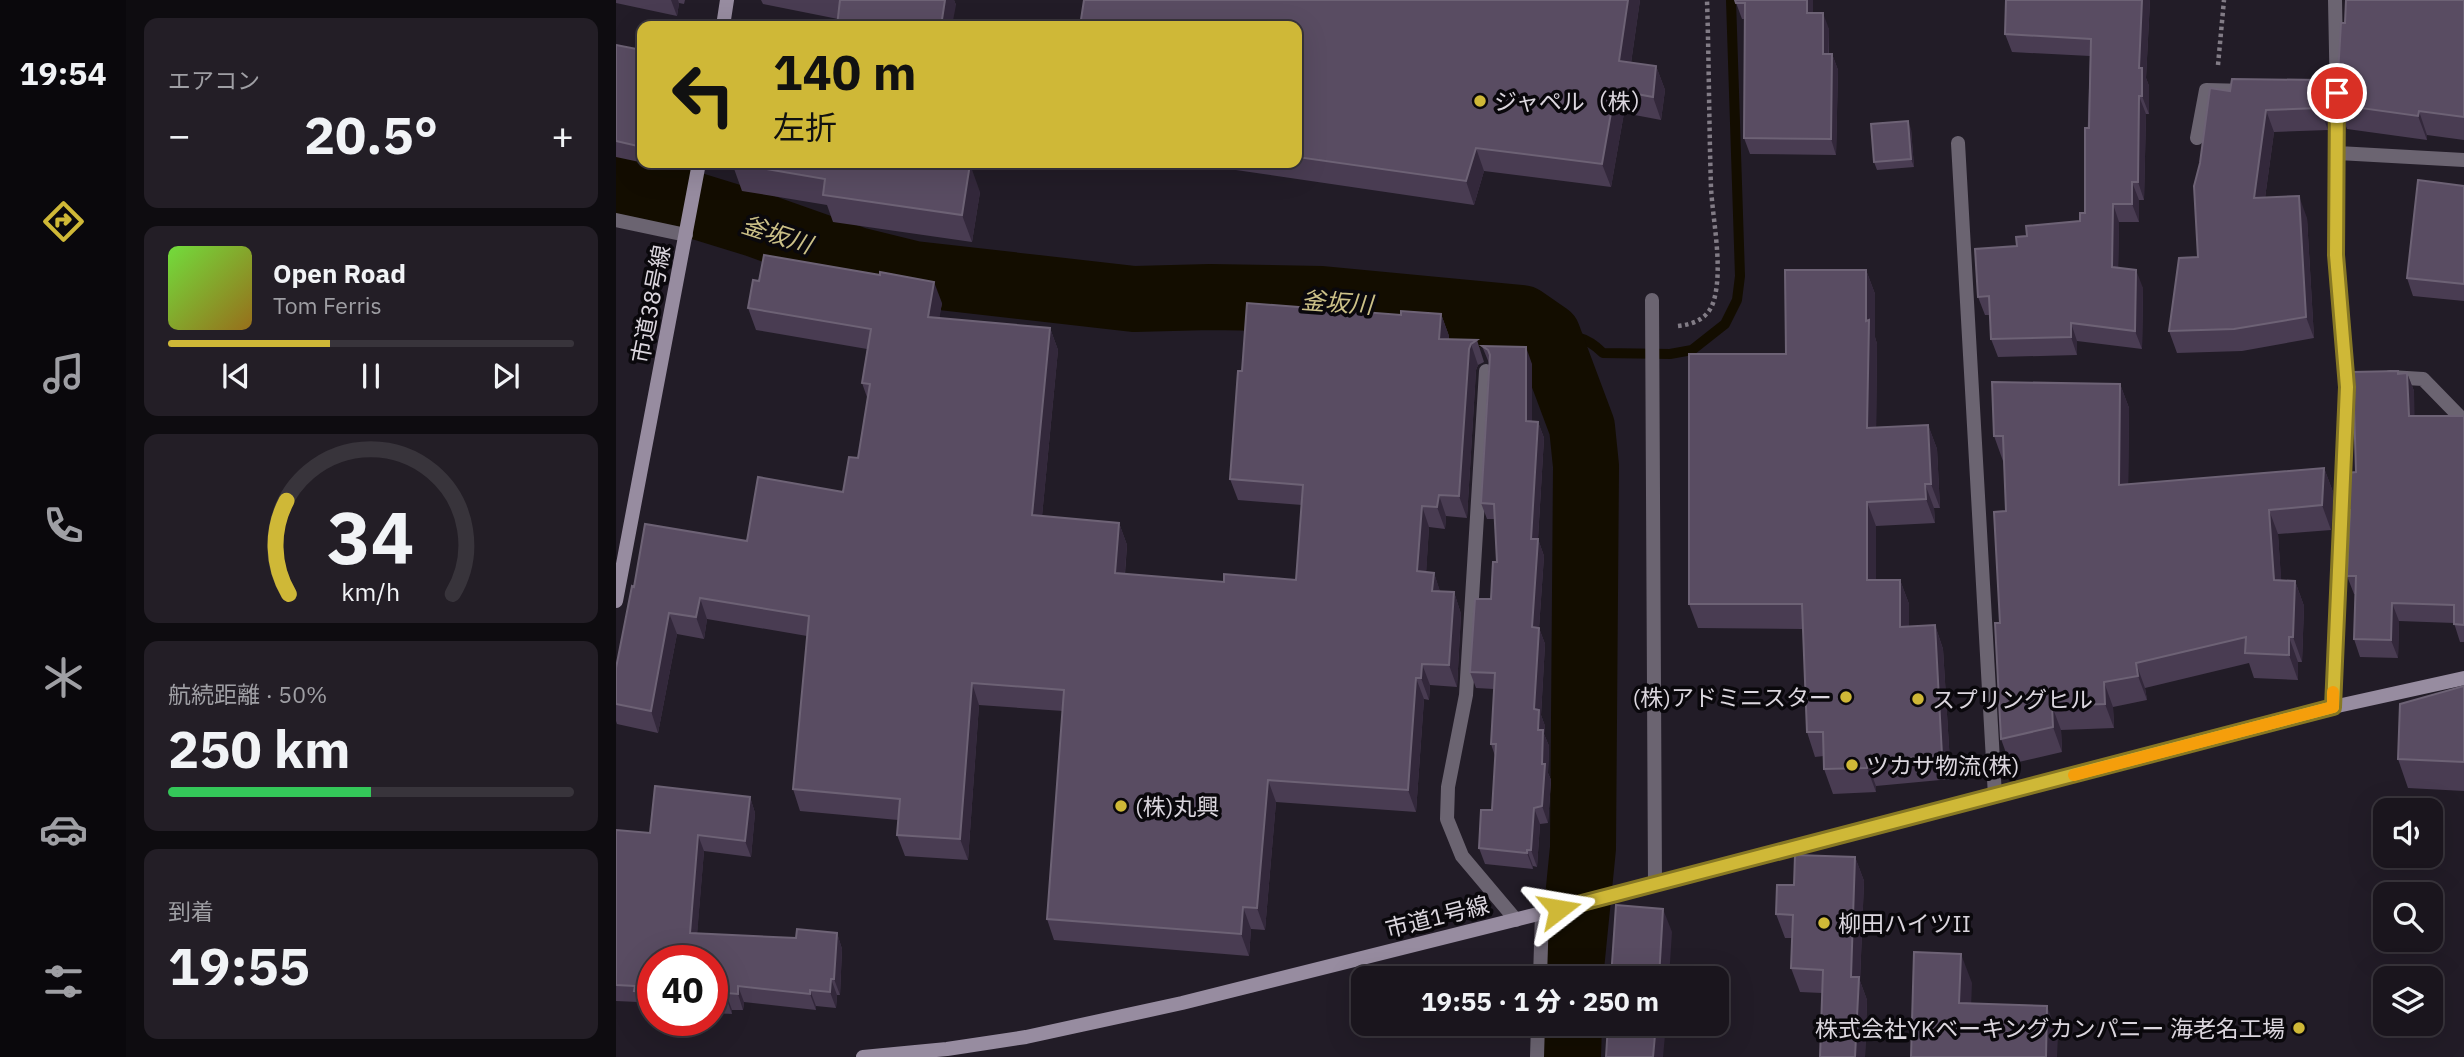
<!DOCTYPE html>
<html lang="ja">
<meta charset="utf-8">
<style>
:root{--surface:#1a151d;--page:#231e26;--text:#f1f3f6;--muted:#9f9fa4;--line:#38343b;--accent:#cfb837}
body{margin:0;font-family:"IBM Plex Sans","Noto Sans JP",sans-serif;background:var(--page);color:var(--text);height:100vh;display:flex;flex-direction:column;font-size:26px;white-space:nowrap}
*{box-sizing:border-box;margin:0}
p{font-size:23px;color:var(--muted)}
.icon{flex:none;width:38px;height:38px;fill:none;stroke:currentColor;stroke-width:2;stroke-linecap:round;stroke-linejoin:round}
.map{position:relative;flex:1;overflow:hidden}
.panel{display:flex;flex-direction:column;gap:18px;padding:18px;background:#0e0c10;width:490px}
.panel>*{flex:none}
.top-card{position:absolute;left:21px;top:21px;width:665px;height:147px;border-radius:14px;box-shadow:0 7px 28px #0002,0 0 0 2px var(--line);background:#cfb837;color:#111;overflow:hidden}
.buttons{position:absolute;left:1757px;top:798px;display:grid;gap:14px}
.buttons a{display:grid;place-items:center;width:70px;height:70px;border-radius:14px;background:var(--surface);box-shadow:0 7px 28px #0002,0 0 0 2px var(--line);font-size:35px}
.speed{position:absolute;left:21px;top:945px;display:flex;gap:14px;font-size:35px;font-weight:700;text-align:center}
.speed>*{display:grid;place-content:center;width:91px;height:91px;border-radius:50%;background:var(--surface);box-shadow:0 7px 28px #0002,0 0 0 2px var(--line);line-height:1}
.speed .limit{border:10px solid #d22;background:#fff;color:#111}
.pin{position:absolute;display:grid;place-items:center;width:60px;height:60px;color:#fff;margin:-30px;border:4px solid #fff;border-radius:50%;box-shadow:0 2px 7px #0007}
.me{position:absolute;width:77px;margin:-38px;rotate:76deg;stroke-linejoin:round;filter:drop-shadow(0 0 5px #0008)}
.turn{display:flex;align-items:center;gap:24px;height:147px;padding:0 21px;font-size:32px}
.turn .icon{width:91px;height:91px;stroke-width:2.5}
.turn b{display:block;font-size:49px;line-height:60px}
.big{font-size:52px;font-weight:800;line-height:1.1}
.panel .card{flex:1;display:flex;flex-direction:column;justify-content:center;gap:10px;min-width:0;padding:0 24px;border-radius:14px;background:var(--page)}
.panel .dial{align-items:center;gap:0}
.dial svg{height:182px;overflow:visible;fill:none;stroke:var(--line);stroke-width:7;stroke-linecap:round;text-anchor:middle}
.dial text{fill:var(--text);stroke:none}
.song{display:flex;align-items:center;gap:21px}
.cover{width:84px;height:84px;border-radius:10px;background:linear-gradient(135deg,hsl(100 70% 55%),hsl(40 70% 35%))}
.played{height:7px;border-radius:4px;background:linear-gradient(90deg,var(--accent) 40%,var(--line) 40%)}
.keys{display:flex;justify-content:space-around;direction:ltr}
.heat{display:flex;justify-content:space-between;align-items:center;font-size:38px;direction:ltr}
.charge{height:10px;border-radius:5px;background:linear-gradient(90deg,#34c759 50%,var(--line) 0)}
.trip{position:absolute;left:735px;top:966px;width:378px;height:70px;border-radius:14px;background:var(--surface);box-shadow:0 7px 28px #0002,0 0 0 2px var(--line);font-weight:800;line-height:70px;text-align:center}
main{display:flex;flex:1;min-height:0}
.menu{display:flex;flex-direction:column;width:126px;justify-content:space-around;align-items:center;background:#0a080c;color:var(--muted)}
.menu .icon{width:49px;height:49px}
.menu .selected{color:var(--accent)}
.menu b{font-size:32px;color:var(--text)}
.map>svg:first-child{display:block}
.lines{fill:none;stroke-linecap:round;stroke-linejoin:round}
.stream{stroke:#130d00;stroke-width:10}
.river{stroke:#130d00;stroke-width:66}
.path{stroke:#827c86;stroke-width:4.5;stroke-dasharray:3.5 3.5;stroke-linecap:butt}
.lane{stroke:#6b6471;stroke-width:14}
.street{stroke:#6b6471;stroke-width:14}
.secondary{stroke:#978ca0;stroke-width:14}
.wall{fill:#493c52}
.shaded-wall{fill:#33283b}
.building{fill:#594c62;stroke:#6d6275;stroke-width:2}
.route-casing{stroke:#877824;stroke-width:18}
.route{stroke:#cfb837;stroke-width:12}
.slow{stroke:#f59e0b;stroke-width:12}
.poi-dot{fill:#cfb837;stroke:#0a080c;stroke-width:2.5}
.labels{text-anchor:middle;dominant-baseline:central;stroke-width:7;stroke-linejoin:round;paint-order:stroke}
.poi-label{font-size:23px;fill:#dbd6de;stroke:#0a080c;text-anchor:start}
.street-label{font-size:23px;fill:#dbd6de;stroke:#0a080c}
.water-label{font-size:24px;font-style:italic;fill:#ccc188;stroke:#0a080c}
</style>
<main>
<nav class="menu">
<b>19:54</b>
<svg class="icon selected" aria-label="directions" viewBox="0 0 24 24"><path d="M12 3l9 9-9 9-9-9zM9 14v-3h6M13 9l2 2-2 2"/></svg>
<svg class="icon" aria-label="music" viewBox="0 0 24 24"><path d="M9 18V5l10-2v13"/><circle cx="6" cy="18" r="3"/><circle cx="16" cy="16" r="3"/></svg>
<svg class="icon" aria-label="phone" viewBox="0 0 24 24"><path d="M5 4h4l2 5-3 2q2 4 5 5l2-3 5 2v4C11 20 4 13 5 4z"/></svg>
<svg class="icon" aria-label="climate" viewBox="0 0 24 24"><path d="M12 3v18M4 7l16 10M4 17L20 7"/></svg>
<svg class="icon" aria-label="car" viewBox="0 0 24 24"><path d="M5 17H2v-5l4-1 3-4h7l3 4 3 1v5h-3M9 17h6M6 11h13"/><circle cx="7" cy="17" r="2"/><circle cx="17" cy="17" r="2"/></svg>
<svg class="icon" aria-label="filters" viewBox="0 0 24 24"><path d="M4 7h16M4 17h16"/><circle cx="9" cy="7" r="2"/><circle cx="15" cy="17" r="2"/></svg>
</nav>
<section class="panel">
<div class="card"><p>エアコン</p>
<div class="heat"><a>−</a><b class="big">20.5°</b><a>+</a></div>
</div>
<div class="card">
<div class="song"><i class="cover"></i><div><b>Open Road</b><p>Tom Ferris</p></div></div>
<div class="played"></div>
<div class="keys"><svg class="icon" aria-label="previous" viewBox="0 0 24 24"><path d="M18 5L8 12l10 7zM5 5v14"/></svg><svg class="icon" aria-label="pause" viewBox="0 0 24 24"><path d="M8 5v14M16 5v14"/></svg><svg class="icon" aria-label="next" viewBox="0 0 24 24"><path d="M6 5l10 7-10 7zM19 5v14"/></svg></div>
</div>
<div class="card dial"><svg viewBox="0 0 100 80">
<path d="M14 69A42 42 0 1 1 86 69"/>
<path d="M14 69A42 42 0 0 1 13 28" stroke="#cfb837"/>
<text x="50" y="56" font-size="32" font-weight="700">34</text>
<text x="50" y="72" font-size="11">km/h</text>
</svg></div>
<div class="card"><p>航続距離 · 50%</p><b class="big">250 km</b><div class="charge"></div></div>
<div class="card"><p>到着</p><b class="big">19:55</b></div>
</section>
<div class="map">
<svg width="1848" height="1057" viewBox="0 0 1848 1057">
<rect width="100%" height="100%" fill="#221c27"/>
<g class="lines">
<path class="stream" d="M932 336C956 335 969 335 987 353L1054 354 1076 350 1109 324 1121 300 1124 276 1115 0"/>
<path class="river" d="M0 187 35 192 139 224 241 260 298 274 518 299 594 297 706 299 906 318 932 336 966 427 970 466 967 848 954 978
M952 1057 953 1024"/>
<path class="path" d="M1602 65 1608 0
M1062 326C1079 324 1093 318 1098 300 1107 267 1097 222 1095 188 1093 125 1093 62 1091 0"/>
<path class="lane" d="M1581 138 1590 90 1632 91
M1342 143 1379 796
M1774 377 1807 379 1848 421"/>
<path class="street" d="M1722 153 1848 160
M0 220 70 235
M1036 300 1039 884
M870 371 850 695 832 787 831 819 846 856 900 920
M1717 707 1731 387 1720 255 1722 153 1719 0
M924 978 926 913
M921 1057 922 1024"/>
<path class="secondary" d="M107 26 111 0
M0 601 83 163
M247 1057 331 1049 410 1037 566 1003 990 897 1717 707 1848 678"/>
</g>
<path class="wall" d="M0 0H69L68 4 63 3 61 16 0 3Z
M145 0H338L340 5 222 19 147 4Z
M468 0H1024L1015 63 1040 66 1049 90 1045 120 1008 113 995 187 868 171 858 205 572 163H681V26Z
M1119 0H1197V13L1213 29V54H1216L1222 70 1220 155 1134 154 1128 138 1129 19H1126Z
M1534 0 1530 78 1533 86V114H1530L1528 200H1523V222H1503L1502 268 1527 288 1526 349 1461 341V355L1382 357 1375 339 1374 315H1369L1362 297 1401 246 1411 236 1464 221 1469 213 1474 56 1396 52 1389 34Z
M1848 0V140L1811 135V140L1731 129 1723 105Z
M0 45 26 50V163H33V164L0 157Z
M1703 80 1711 102 1712 130 1658 132 1649 198 1691 218 1698 338 1626 351 1561 353 1553 331 1582 257 1614 91Z
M1295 129 1298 167 1261 170 1258 162Z
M116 163 364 192 356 242 217 222 211 205 126 191Z
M1848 186V301L1797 296 1791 278Z
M1250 270 1259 294V337L1261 344 1260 427 1312 425 1321 449 1324 508H1318L1319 523 1260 526V580H1284L1293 604V626L1319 625 1327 649 1335 779 1260 786V792L1217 794 1208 769V756L1199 757 1191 732 1187 629 1082 628 1073 604 1170 354Z
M326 303 323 318 434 328 442 350 426 516 503 523 511 545 509 574 608 582 680 580 686 505 622 500 614 479 626 371 785 315 825 314 833 336V339L861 340 868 362 862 365 860 370 851 518 830 516 829 529 813 527 810 572 818 573 824 592H838L845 614 841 687 814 685 813 700 808 699 800 812 660 802 649 930 635 929 633 956 438 940 431 919 447 711 363 705 352 860 289 856 281 835 282 820 184 811 177 789 191 636 91 619 88 639 61 634 42 733 1 724 0 721V668L18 587 131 541 227 492 242 458 252 400 246 383 251 349 140 330 132 308Z
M866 346 916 364V422H922L928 438 922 539 928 556 923 628 929 644 925 715 929 726 928 734 933 746 932 773 935 780 932 823 924 824 921 867 917 866V869L869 864 863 848 876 810 879 756 875 744 878 689 860 688 854 672 875 599 881 562 879 519H871L865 503 873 363Z
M1782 371 1784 374 1791 373 1798 391V416H1848V642H1844L1838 623 1783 621 1782 658 1744 657 1738 639 1739 594H1738L1731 576 1733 524 1728 510 1740 472Z
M1504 384 1513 408 1512 485 1708 468 1717 492 1715 530 1662 534 1665 580 1679 581 1688 606 1686 662H1682V680L1638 678 1633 663 1529 688 1531 700 1497 707 1498 728 1445 730 1446 752 1394 764 1385 739 1384 623 1390 511 1388 461H1387L1378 436Z
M1848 686V791L1792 788 1782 759Z
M134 797 139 813 135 857 88 851 81 933 180 938 221 933 226 949 224 995H221L220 1008 200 1006V1010L128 1002 127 1010H116V1014L96 1013V961H37V1009L24 1008 22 1002 0 1001V830L34 833Z
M1239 857 1248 881 1244 981 1251 1000 1249 1057H1204L1206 993 1184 992 1175 968 1176 938H1169L1160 914 1178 885Z"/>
<path class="shaded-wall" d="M55 0H62L63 3 61 16Z
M329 0H338L340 5 336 26H325Z
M1012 0H1024L1012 84 1003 61Z
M1191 0H1197V29L1191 13Z
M1526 0H1534L1530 78 1533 86V114L1526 96 1523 68Z
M1207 13 1213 29 1212 70 1207 54Z
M1216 54 1222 70 1220 155 1215 139Z
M1040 66 1049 90 1045 120 1037 97Z
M1703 80 1711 102 1712 130 1704 108Z
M999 90 1008 113 995 187 986 164Z
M1523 96 1530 114 1528 200 1522 182Z
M1650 110 1658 132 1646 220 1638 198Z
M1803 111 1811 135V140L1802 116Z
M1292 121 1295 129 1298 167 1295 159Z
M860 148 868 171 858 205 850 181Z
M354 164 364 192 356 242 346 215Z
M1516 182 1523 200V222L1516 204Z
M1683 196 1691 218 1698 338 1690 317Z
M1497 204 1503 222 1502 285 1496 267Z
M1250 270 1259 294V337L1261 344 1260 452 1251 428Z
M1520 270 1527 288 1526 349 1519 331Z
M318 282 326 303 320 338 312 317Z
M825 314 833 336 831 360 823 339Z
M1455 323 1461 341V355L1455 337Z
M434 328 442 350 424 537 416 515Z
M855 344 862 365 860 370 851 518 843 496 853 349Z
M910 347 916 364V437L910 421Z
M1791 373 1798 391 1799 433 1793 416Z
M1504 384 1513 408 1512 510 1503 485Z
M922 422 928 438 921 555 915 539Z
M1312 425 1321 449 1324 508 1315 484Z
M1708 468 1717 492 1715 530 1706 505Z
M1309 484 1318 508 1319 523 1310 499Z
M823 495 830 516 829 529 821 507Z
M1251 502 1260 526V604L1251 580Z
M806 506 813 527 809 593 801 571Z
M1653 510 1662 534 1667 605 1658 580Z
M503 523 511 545 507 594 499 573Z
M922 539 928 556 923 628 929 644 925 715 929 726 928 734 933 746 932 773 935 780 932 823 926 806V764L918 709 916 627Z
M818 573 825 594 816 591Z
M1284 580 1293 604V651L1284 627Z
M1679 581 1688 606 1686 662 1677 637Z
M838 592 845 614 841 687 833 665Z
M84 598 91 619 88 639 80 617Z
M1776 603 1783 621 1782 658 1775 640Z
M53 613 61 634 42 733 35 711Z
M1319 625 1327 649 1335 779 1326 755Z
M1673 637 1682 662V680L1673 655Z
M1520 663 1529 688 1531 700 1522 676Z
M806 664 814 685 813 700 805 678Z
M800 678 808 699 800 812 792 790Z
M1488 682 1497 707 1498 728 1489 704Z
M356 683 363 705 352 860 344 839Z
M1436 706 1445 730 1446 752 1437 727Z
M1251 762 1260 786V792L1251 768Z
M652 780 660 802 649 930 641 908Z
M134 797 139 813 135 857 129 841Z
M918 808 924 824 921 867 915 850Z
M82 835 88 851 80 949 74 933Z
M911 850 917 866V869L911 853Z
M1239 857 1248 881 1244 981 1251 1000 1249 1057H1239L1235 977Z
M627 907 635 929 633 956 625 934Z
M1047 909 1056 932 1053 978H1043Z
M221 933 226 949 224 995 218 979Z
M1345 954 1356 983 1354 1033 1343 1003Z
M215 979 221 995 220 1008 214 992Z
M122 986 128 1002 127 1010 122 994Z
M194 990 200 1006V1010L194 994Z
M110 993 116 1010V1014L110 997Z
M1431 1006 1442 1035 1441 1057H1430Z
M1040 1024H1050L1047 1057H1037Z"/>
<path class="building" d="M224 0H329L325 26H221Z
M468 0H1012L1003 61 1040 66 1037 97 999 90 986 164 860 148 850 181 681 157V26H464Z
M1119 0H1191V13H1207V54H1216L1215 139 1128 138 1129 3H1120Z
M1390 0H1526L1523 68H1526V96H1523L1522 182H1516V204H1497L1496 267 1520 270 1519 331 1455 323V337L1375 339 1373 296 1362 297 1359 249 1401 246 1400 237 1411 236 1410 226 1464 221V213H1469V128H1473L1475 39 1389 34Z
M1730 0H1848V117L1803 111 1802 116 1723 105 1722 74 1725 23H1729Z
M0 45 26 50V147L0 141Z
M1616 79 1703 80 1704 108 1650 110 1638 198 1683 196 1690 317 1618 329 1553 331 1563 258 1582 257 1578 186 1584 163 1594 88 1614 91Z
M1292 121 1295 159 1258 162 1255 124Z
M116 163H344L354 164 346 215 207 195 209 179Z
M1802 180 1848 186V284L1791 278Z
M148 255 264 275V272L318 282 312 317 434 328 416 515 503 523 499 573 608 582V574L680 580 687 485 614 479 622 371H626L631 303 785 315V311L825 314 823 339 861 340 855 344 853 349 843 496 823 495 821 507 806 506 801 571 818 573 816 591 838 592 833 665 806 664 805 678H800L792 790 652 780 641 908 627 907 625 934 431 919 448 690 356 683 344 839 281 835 284 799 177 789 193 616 84 598 80 617 53 613 35 711 0 704V668L16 586 18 587 29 524 131 541 142 477 227 492 233 457 242 458 254 384 246 383 255 329 132 308 137 280 143 281Z
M1169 270H1250V321L1253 320 1251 428 1312 425 1315 484H1309L1310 499 1251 502V580H1284V627L1319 625 1326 755 1251 762V768L1208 769 1207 732H1191L1186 604H1073V354H1170Z
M866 346 910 347V421L922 422 915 539H922L916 627 923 628 918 709 923 710 922 730H927L926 764H929L926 806 918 808 915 850H911V853L863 848 865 810H876L880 744H875L879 673 854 672 859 599H875L877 562H881L878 504 865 503 874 355 872 350Z
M1782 371V374L1791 373 1793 416H1848V625L1838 624V605L1776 603 1775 640 1738 639 1740 576H1731L1734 510H1728L1730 473 1740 472 1737 372Z
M1376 382 1504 384 1503 485 1708 468 1706 505 1653 510 1658 580 1679 581 1677 637H1673V655L1629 653 1630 637 1520 663 1522 676 1488 682 1489 704 1436 706 1437 727 1385 739 1379 623H1384L1378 512 1390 511 1387 436H1378Z
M1848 686V762L1782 759 1784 704Z
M39 786 134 797 129 841 82 835 74 933 180 938 181 929 221 933 218 979H215L214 992 194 990V994L122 986V994L110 993V997H96V961H37V995H32V992L18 991 19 986 0 985V830L34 833Z
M1179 855 1239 857 1235 977H1243L1239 1057H1204L1207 970 1175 968 1177 915 1160 914 1161 885H1178Z
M1000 905 1047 909 1043 978H995Z
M1298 952 1345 954 1343 1003 1431 1006 1430 1057H1295Z
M992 1024H1040L1037 1057H990Z"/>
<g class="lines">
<defs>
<path id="route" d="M943 909 1717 707 1731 387 1720 255 1721 93"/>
</defs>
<use href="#route" class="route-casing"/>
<use href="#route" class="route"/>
<path class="slow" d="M1458 775 1717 707V692"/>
</g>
<g class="poi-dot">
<circle cx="864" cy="101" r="7"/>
<circle cx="1230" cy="697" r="7"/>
<circle cx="1302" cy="699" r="7"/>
<circle cx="1236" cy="765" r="7"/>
<circle cx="505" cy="806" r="7"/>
<circle cx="1208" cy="923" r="7"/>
<circle cx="1683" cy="1028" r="7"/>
</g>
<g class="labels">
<g class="poi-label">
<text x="878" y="101">ジャペル（株）</text>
<text x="1216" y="697" text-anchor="end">(株)アドミニスター</text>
<text x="1316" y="699">スプリングヒル</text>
<text x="1250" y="765">ツカサ物流(株)</text>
<text x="519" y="806">(株)丸興</text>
<text x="1222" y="923">柳田ハイツII</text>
<text x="1669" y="1028" text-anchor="end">株式会社YKベーキングカンパニー 海老名工場</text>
</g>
<g class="street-label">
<text transform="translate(34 304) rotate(-79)">市道38号線</text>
<text transform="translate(821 916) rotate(-14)">市道1号線</text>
</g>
<g class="water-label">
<text transform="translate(161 234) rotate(18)">釜坂川</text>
<text transform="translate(721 302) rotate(4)">釜坂川</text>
</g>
</g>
</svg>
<div class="buttons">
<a><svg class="icon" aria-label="sound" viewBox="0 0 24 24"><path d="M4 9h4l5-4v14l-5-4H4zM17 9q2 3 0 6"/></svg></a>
<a><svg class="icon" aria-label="search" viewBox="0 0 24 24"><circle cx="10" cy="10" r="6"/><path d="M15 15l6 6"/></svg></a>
<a><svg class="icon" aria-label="layers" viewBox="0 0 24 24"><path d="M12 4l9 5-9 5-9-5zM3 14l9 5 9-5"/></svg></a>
</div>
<div class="speed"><div class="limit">40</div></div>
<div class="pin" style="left:1721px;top:93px;background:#d93025"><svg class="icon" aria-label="arrive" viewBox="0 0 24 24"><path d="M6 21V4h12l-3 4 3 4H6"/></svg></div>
<svg class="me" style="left:943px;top:909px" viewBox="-20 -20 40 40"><path d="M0-17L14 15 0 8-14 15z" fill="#cfb837" stroke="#fff" stroke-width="4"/></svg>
<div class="trip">19:55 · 1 分 · 250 m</div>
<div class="top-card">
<div class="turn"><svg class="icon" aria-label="left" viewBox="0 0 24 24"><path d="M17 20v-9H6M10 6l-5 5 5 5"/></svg><div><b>140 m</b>左折</div></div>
</div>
</div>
</main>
